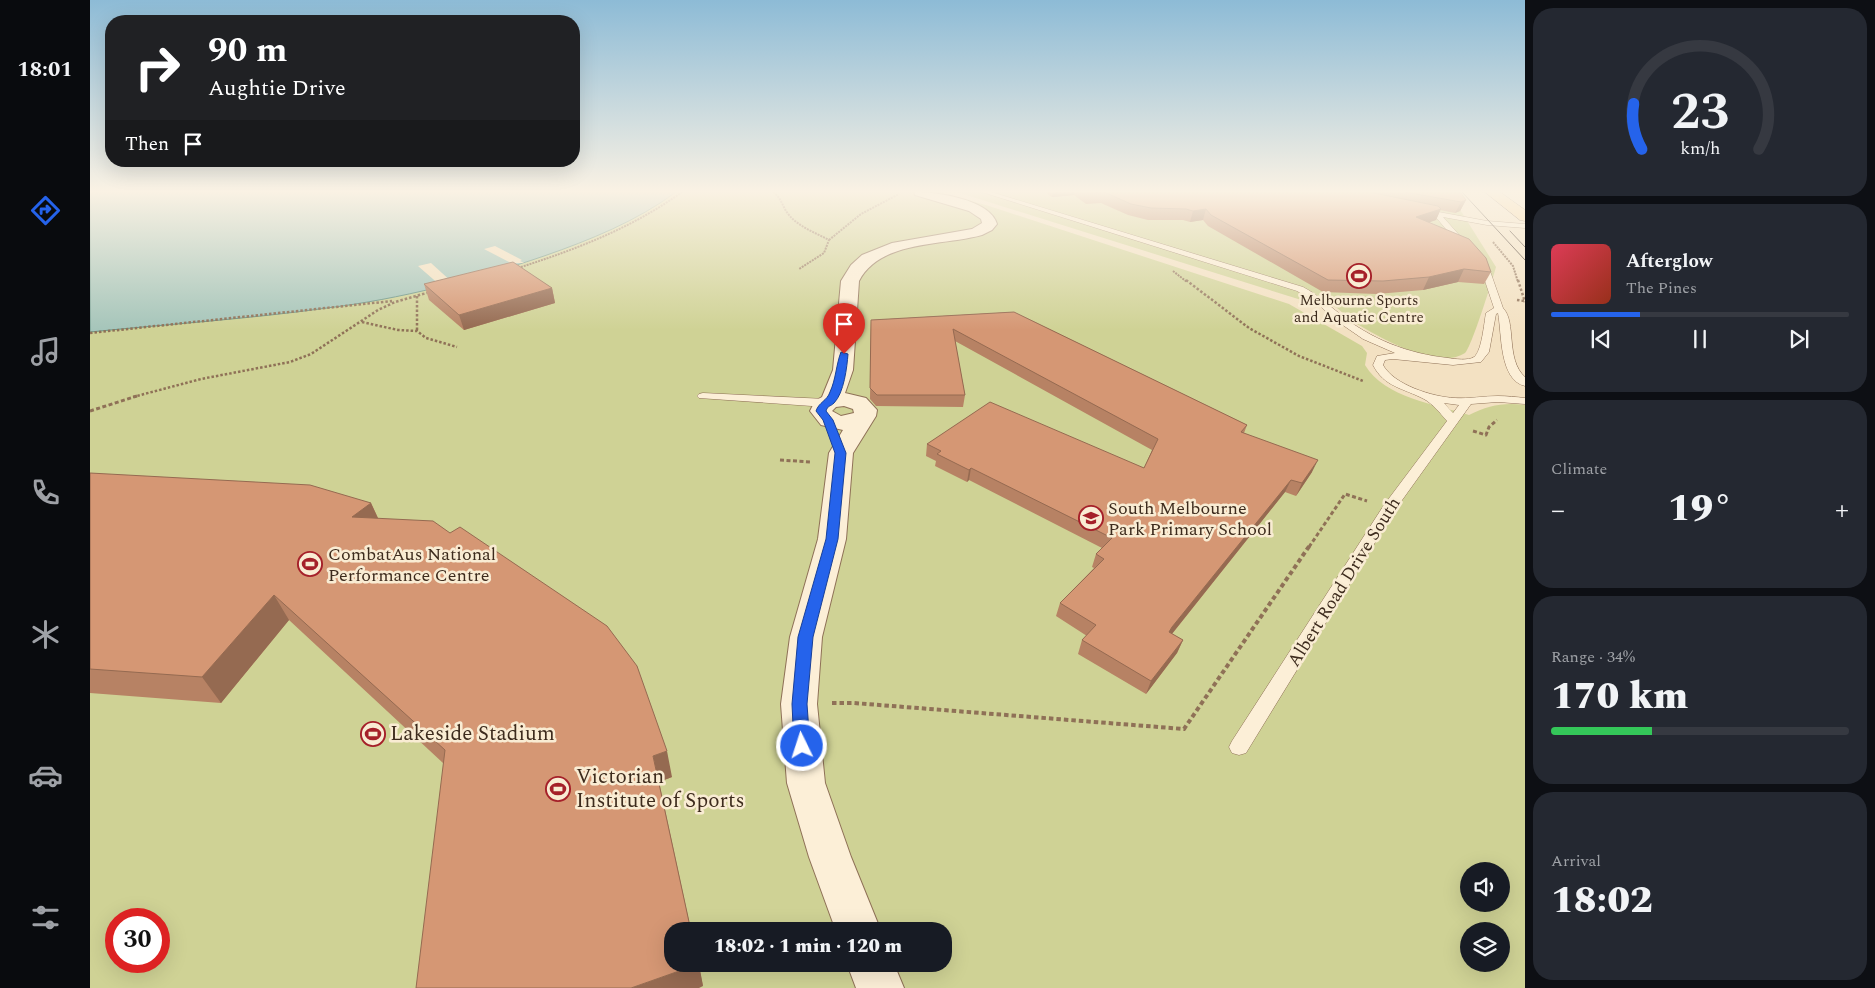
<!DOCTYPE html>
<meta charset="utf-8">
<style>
:root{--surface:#171b24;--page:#242831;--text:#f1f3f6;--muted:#9ea1a6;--line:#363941;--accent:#2563eb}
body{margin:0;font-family:Spectral,serif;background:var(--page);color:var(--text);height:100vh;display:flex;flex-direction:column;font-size:19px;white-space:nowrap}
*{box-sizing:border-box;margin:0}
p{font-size:16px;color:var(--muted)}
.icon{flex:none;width:28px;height:28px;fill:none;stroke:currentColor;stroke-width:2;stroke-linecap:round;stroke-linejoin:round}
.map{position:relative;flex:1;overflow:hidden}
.panel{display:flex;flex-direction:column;gap:8px;padding:8px;background:#0d0f14;width:350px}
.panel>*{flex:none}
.banner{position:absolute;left:15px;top:15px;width:475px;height:152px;border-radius:20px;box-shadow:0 5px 20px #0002;background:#202124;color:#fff;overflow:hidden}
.fabs{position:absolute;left:1370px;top:862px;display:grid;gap:10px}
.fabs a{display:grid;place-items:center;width:50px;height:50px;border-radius:50%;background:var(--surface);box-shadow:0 5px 20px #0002;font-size:25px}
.speed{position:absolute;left:15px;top:908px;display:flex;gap:10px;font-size:25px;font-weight:700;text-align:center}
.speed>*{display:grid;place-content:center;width:65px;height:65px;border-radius:50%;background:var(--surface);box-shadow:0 5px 20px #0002;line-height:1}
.speed .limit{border:8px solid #d22;background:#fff;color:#111}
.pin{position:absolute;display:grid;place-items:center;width:42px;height:42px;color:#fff;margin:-51px -21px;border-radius:50% 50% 50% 0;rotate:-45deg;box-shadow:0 0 5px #0007}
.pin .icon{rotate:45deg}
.me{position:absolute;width:55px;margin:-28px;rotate:356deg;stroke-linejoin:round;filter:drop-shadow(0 0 4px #0008)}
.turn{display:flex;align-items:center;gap:18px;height:105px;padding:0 20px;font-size:22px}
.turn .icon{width:65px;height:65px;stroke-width:2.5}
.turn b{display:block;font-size:35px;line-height:42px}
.then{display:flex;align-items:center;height:48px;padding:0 20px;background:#0003;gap:10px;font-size:19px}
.big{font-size:38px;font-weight:800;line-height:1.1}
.panel .card{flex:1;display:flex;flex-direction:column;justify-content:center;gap:8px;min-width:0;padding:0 18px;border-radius:20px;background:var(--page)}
.panel .dial{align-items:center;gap:0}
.dial svg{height:130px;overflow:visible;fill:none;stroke:var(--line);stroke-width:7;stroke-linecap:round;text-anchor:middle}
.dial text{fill:var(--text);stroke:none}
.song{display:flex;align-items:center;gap:15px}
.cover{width:60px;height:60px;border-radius:8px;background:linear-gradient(135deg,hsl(350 70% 55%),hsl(10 70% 35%))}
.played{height:5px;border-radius:2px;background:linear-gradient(90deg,var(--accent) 30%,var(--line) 30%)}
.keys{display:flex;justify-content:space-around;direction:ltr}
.heat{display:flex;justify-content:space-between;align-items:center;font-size:28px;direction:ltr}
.charge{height:8px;border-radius:4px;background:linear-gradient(90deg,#34c759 34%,var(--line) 0)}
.trip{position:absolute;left:574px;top:922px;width:288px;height:50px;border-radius:20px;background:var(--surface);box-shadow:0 5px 20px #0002;font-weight:800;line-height:50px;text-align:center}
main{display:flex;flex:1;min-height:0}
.tab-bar{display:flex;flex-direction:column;width:90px;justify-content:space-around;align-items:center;background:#090b0e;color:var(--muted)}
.tab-bar .icon{width:35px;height:35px}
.tab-bar .active{color:var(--accent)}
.tab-bar b{font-size:22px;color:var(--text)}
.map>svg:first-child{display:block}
.green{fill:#cfd295;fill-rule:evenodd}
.water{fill:#a5c5ba;stroke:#6a9588}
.pier{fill:#f3e1c2}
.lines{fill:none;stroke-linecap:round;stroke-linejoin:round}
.lane-casing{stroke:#8f7157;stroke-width:1}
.street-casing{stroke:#8f7157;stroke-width:2}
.primary-casing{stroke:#5c3f2c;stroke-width:1}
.path-far3{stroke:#8f7157;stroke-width:2;stroke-dasharray:2 1;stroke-linecap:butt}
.path-far2{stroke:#8f7157;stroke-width:2.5;stroke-dasharray:2.5 2;stroke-linecap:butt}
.path-far1{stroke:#8f7157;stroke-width:3;stroke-dasharray:4 2.5;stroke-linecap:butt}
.path{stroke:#8f7157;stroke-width:4;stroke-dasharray:4.5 3;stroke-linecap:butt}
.lane{fill:#fcefd7;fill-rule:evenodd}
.street{fill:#fcefd7;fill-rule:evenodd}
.primary{fill:#fad597;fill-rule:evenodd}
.tram{stroke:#3d2b1d;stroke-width:1}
.wall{fill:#b78264}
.shaded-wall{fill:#956a51}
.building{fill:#d59774;stroke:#956a51}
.route{fill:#2563eb;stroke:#184099}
.labels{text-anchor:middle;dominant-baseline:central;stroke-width:5;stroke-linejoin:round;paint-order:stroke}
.far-poi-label{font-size:15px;fill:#3d2b1d;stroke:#f9ecd3}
.poi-label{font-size:18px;fill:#3d2b1d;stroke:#f9ecd3;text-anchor:start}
.street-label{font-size:18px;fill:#3d2b1d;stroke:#f9ecd3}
.near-poi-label{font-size:21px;fill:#3d2b1d;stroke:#f9ecd3;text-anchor:start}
</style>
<main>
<nav class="tab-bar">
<b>18:01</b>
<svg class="icon active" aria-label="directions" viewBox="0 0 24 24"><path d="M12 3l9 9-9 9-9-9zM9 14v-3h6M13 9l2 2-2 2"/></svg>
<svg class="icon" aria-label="music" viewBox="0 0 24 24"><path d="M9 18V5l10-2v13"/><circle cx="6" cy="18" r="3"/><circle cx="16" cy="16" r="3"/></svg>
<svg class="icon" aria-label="phone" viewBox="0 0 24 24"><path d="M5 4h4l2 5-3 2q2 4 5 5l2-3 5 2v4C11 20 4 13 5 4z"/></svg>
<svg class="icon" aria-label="climate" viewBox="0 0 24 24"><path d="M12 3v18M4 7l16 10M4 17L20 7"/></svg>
<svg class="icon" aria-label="car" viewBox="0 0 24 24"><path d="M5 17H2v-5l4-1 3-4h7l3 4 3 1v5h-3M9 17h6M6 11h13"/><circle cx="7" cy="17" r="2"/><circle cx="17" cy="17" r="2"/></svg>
<svg class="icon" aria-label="filters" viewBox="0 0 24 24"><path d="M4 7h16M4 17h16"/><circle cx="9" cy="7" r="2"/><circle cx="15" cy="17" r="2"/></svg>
</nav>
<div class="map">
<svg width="1435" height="988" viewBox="0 0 1435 988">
<rect width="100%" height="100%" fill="#f3e1c2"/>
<path class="green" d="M0 192H849L899 206 1199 304 1272 346 1277 353 1275 365C1295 398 1345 404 1379 415 1398 405 1415 402 1435 405V988H0ZM1379 871H1411V904H1379ZM26 919H69V961H26ZM582 931H852V964H582ZM1379 931H1411V964H1379Z
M867 192H1359L1406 267C1403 278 1381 349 1375 353 1350 370 1296 341 1274 328 1269 325 1263 322 1258 318 1253 314 1249 308 1243 306 1238 303 1227 304 1221 303Z"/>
<path class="water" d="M0 192H586C547 221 500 240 454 256 384 280 310 299 237 308 159 319 79 324 0 332Z"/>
<path class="pier" d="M405 246 432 260 430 261 434 263H421L394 249Z
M341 263 363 283 351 286 328 266Z"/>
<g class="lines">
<defs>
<path id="lane" d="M892 192H901L1213 287C1228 295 1237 304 1250 314 1280 339 1319 354 1358 358 1365 359 1378 361 1384 357 1392 351 1394 323 1396 313L1404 308 1391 269 1385 262 1392 260 1399 268 1413 308C1427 322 1415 359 1435 377V386C1409 380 1412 334 1408 313L1406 314 1399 352 1391 362 1363 365 1303 359 1295 360 1293 365C1304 385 1343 397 1365 398 1379 399 1394 396 1408 396 1417 396 1426 397 1435 398V404L1408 402 1381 404 1305 510 1156 753 1149 755 1142 753 1139 747 1142 741 1294 505 1357 421C1350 413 1343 404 1334 399 1313 388 1294 387 1283 365L1287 356 1305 353 1273 339 1244 319 1226 302 1207 291ZM1354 403 1369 405 1363 413Z
M1327 208 1397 221 1435 224V228L1397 225 1353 217 1379 246 1375 248H1372L1344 215 1327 212Z
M613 393 736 399 742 403 736 407 609 398 607 396 609 394Z"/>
<path id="street" d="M824 192C846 192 900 199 907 224L902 230 892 235C853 246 790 240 769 281L763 370 755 393 776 398 787 410 786 416 763 453 756 539 732 637 727 704 735 783 761 857 791 931H746L719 857 697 783 691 704 700 637 728 539 739 453 753 430 731 425 720 411 725 401 732 397 743 370 751 281 761 265 772 255 802 243 882 229 892 223 891 219 879 211 825 195ZM754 406 763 409 764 413 751 416 742 411 746 407Z
M757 964H804L814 988H766Z"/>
<path id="primary" d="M1395 192H1410L1435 210V221L1430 220Z"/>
</defs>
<use href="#lane" class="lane-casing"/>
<use href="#street" class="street-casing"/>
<use href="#primary" class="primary-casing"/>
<path class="path-far3" d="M683 192C692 198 692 207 699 215 709 227 726 233 739 240L734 253 709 269
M739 240 771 214 809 194
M1403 242 1423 266 1428 282
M428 268C487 249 542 228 592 192
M1083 271 1097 282"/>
<path class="path-far2" d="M1096 280 1159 328 1209 356 1273 381
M1428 280 1435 302
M327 296V331
M1427 300 1434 301
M272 322 308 330 327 331 336 338 367 347
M0 333 302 301
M43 397 111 379 200 362 221 354 288 310 305 302 340 292"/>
<path class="path-far1" d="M0 411 47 396
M1383 431 1396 435 1399 427 1407 420
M690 460 721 462
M1219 547 1255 494 1277 501"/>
<path class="path" d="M742 703H764L1094 729 1220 545"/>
<use href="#lane" class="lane"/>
<use href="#street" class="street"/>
<use href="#primary" class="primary"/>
<path class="tram" d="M1372 192 1435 260
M1420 231 1435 247"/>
</g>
<path class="wall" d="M952 192H1370L1376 200 1370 211 1365 213 1350 210 1346 220 1338 222 1401 272 1394 284 1368 282 1333 290 1287 294 1233 292 1118 226 1113 220 1100 222 1093 220H1058L1038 215 1011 203 996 204 984 195 962 197 955 192Z
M334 284 462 288 465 303 374 330 339 300Z
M924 312 1157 425 1154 433 1222 472 1206 496 1195 492 1082 634 1093 640 1087 653 1056 694 988 654 992 640 997 636 966 616 970 603 1004 568 1002 567 1006 554 1012 548 879 480 877 482 845 466 846 461 836 456 837 444 1054 468 1062 450 865 341 875 395 873 407 786 406 780 399 781 320Z
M0 473 281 503 288 518 582 777 569 782 613 986 353 763 199 620 131 703 0 693Z"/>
<path class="shaded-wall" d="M963 192H984V195L962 197Z
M1376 200 1370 211 1365 213 1371 202Z
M1116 209 1113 220 1100 222 1103 211Z
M1351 209 1346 220 1321 229 1326 217Z
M1374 269 1368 282 1333 290 1339 277Z
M462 288 465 303 374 330 369 315Z
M1228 460 1222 472 1206 496 1212 483Z
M881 468 879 480 877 482 879 470Z
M1201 480 1195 492 1077 640 1079 632 1082 627Z
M281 503 292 527 262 517Z
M184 595 199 620 131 703 112 677Z
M1093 640 1087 653 1056 694 1061 681Z
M577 751 582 777 569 782 563 756Z
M609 964 613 986 609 988H541Z"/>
<path class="building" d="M997 192H1279L1348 206 1351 209 1326 217 1379 239 1396 258 1401 272 1374 269 1339 277 1293 281 1238 280 1121 215 1116 209 1103 211 1096 209 1061 208 1041 204 1014 192 998 193Z
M1315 192H1370L1376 200 1371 202Z
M423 262 462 288 369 315 334 284Z
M924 312 1157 425 1151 432 1228 460 1212 483 1201 480 1082 627 1079 632 1093 640 1061 681 992 640 1006 625 970 603 1014 559 1006 554 1022 538 881 468 879 470 847 454 851 451 837 444 900 402 1054 468 1068 439 863 329 875 395H787L780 388 781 320Z
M0 473 220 485 281 503 262 517 343 521 360 533 370 527 517 626 547 666 577 751 563 756 601 931H582V964H609L541 988H326L355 750 184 595 112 677 0 669Z"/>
<linearGradient id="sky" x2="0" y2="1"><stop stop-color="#8dbbd6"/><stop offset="0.58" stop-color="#faf2e4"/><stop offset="1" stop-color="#faf2e4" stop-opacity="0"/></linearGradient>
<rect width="1435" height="330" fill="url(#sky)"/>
<path class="route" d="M751 352 758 354C757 367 754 393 744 403 740 407 738 405 736 411L743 420 756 453 748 539 723 637 717 704 720 746 718 751 712 754 706 751 704 746 702 704 708 637 736 539 745 453 733 420 726 411C729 402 737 401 740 392 746 379 746 365 751 352Z"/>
<defs>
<symbol id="stadium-ring" viewBox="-11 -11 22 22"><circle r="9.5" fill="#f9ecd3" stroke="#a52029" stroke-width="1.5"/><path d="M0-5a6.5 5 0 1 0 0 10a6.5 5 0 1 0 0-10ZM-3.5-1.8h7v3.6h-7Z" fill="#a52029"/></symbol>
<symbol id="school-ring" viewBox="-11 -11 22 22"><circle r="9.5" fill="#f9ecd3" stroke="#a52029" stroke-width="1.5"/><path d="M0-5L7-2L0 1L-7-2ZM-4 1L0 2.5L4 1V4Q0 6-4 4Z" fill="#a52029"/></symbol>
</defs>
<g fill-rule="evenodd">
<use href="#stadium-ring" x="1255" y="262" width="28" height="28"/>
<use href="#school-ring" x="987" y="504" width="28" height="28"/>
<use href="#stadium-ring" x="206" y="550" width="28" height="28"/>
<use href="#stadium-ring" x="269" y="720" width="28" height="28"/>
<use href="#stadium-ring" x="454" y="775" width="28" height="28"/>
</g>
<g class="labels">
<g class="far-poi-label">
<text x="1269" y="300">Melbourne Sports<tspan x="1269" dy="17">and Aquatic Centre</tspan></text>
</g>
<g class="poi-label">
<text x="1018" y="508">South Melbourne<tspan x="1018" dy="21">Park Primary School</tspan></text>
<text x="238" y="554">CombatAus National<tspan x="238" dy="21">Performance Centre</tspan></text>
</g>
<g class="street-label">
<text transform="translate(1254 582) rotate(-58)">Albert Road Drive South</text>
</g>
<g class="near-poi-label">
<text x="300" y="734">Lakeside Stadium</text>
<text x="486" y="777">Victorian<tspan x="486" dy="24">Institute of Sports</tspan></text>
</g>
</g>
</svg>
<div class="fabs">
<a><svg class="icon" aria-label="sound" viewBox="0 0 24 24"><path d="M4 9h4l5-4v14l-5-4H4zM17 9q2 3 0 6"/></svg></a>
<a><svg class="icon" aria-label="layers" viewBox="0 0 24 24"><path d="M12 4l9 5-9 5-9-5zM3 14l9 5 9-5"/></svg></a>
</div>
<div class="speed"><div class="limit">30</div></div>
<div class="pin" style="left:754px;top:354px;background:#d93025"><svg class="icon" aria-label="arrive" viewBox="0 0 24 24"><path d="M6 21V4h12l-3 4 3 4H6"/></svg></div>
<svg class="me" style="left:712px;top:746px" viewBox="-20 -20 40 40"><circle r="17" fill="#2563eb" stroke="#fff" stroke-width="3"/><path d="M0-11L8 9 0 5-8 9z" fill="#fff"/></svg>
<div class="trip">18:02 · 1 min · 120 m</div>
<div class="banner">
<div class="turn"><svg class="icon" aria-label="right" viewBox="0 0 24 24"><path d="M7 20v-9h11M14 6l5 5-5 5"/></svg><div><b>90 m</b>Aughtie Drive</div></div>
<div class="then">Then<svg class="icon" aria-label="arrive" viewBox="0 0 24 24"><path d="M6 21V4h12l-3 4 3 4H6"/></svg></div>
</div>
</div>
<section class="panel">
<div class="card dial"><svg viewBox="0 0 100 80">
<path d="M14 69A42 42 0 1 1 86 69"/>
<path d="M14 69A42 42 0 0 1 9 41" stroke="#2563eb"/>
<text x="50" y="56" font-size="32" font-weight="700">23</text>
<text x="50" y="72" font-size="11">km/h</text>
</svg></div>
<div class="card">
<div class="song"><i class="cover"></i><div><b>Afterglow</b><p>The Pines</p></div></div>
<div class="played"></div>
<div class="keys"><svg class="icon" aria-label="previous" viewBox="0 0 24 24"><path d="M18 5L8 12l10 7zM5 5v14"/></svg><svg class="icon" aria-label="pause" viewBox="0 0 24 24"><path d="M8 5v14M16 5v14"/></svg><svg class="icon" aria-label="next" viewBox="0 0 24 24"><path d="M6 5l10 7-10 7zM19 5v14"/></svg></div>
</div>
<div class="card"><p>Climate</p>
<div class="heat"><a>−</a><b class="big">19°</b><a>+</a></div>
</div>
<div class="card"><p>Range · 34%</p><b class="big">170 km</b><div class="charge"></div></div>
<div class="card"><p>Arrival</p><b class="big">18:02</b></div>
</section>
</main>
